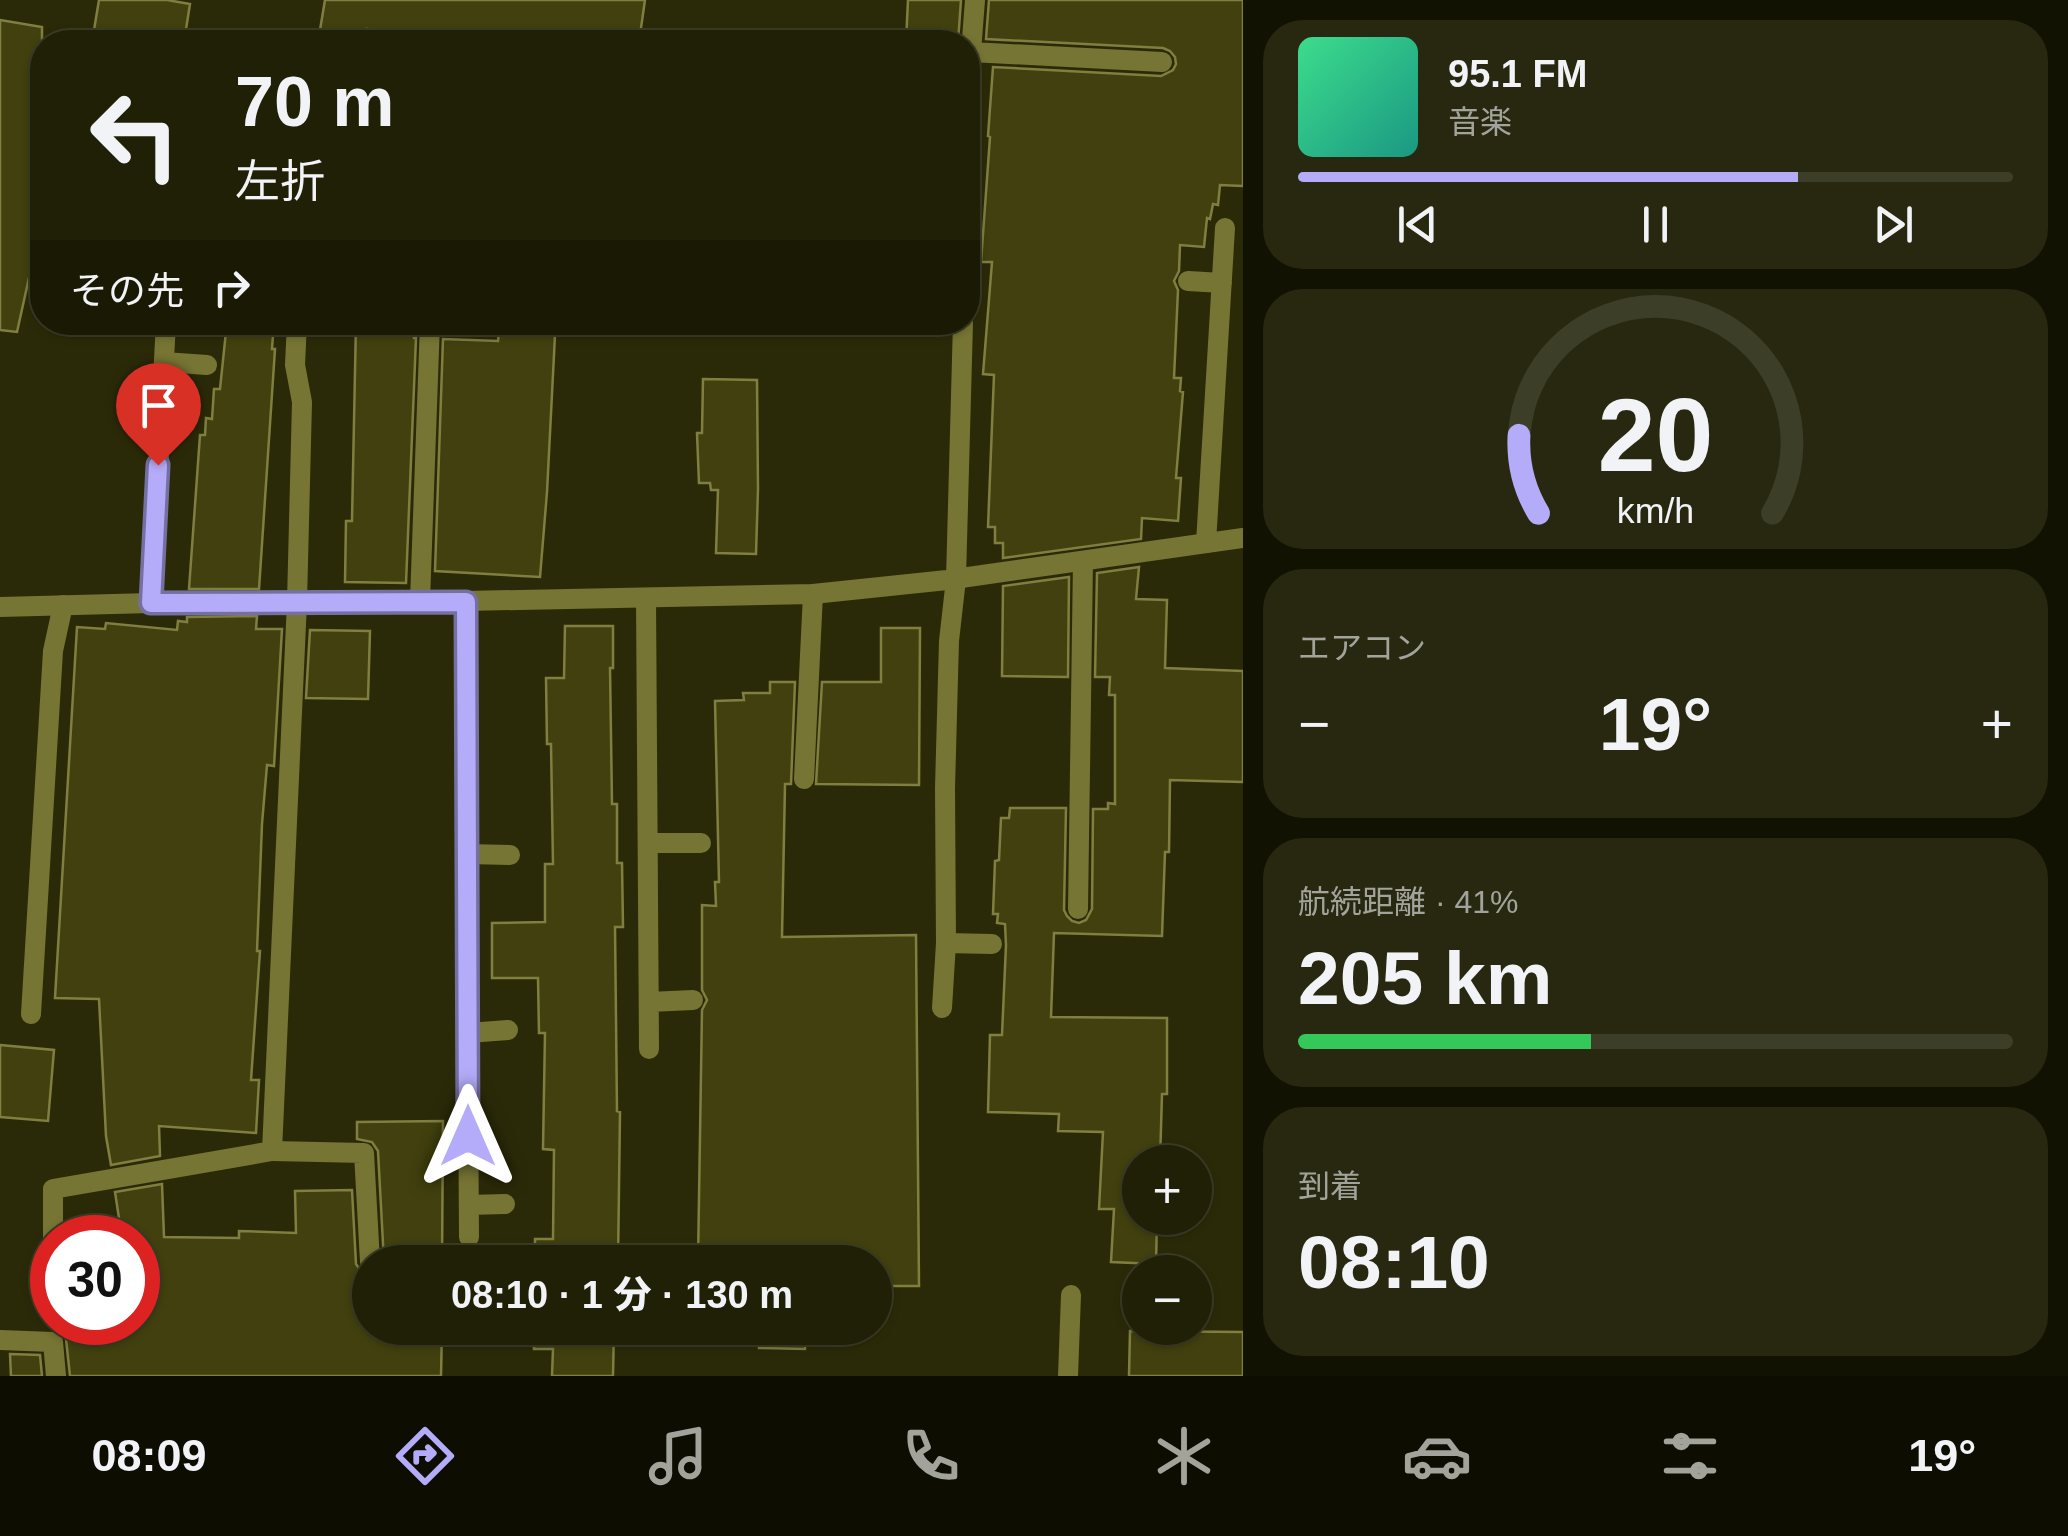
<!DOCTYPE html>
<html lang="ja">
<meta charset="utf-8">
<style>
:root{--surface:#202006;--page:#282810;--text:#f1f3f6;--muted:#a2a39b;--line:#3d3e28;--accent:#b4acf9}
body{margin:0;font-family:Helvetica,"Noto Sans JP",sans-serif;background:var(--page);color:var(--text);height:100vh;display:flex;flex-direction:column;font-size:38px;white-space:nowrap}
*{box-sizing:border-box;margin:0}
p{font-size:32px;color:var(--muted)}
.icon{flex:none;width:55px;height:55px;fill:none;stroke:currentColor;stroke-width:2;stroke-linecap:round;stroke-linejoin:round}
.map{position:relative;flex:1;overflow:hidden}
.side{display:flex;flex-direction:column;gap:20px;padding:20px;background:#121203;width:825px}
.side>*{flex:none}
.banner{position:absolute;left:30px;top:30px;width:950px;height:305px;border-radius:40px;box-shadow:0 2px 8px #0004,0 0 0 2px var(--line);background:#202006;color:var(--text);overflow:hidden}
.fabs{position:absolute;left:1122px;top:1145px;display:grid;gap:20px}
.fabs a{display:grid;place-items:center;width:90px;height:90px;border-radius:50%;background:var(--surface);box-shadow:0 2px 8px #0004,0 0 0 2px var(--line);font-size:50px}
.speed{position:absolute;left:30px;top:1215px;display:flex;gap:20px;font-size:50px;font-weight:700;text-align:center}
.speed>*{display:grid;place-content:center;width:130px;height:130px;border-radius:50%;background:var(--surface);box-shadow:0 2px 8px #0004,0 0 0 2px var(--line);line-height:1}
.speed .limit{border:15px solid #d22;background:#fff;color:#111}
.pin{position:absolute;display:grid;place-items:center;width:85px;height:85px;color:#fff;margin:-102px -42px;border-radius:50% 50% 50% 0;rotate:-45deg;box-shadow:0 0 10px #0007}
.pin .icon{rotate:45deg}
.me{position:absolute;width:110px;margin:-55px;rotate:0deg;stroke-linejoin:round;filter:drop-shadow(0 0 8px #0008)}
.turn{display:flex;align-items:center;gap:35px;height:210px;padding:0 40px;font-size:45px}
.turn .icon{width:130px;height:130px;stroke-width:2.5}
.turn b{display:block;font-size:70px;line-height:85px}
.then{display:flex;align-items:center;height:95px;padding:0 40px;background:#0003;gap:20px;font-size:38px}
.big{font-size:75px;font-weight:800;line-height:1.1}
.side .card{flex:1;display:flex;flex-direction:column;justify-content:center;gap:15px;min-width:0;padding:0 35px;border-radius:40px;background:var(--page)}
.side .dial{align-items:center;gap:0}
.dial svg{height:260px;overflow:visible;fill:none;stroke:var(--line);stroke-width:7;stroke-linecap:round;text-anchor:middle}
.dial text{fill:var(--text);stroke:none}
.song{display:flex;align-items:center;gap:30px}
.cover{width:120px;height:120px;border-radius:15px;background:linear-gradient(135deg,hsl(150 70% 55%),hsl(170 70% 35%))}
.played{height:10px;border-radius:5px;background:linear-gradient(90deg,var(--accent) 70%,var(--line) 70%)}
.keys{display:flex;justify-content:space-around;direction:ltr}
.heat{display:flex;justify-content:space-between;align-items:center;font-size:55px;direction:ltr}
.charge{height:15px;border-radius:8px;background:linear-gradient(90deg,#34c759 41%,var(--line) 0)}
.trip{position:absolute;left:352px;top:1245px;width:540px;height:100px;border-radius:50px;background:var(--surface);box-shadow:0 2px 8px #0004,0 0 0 2px var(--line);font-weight:800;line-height:100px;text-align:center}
.tabs{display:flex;height:160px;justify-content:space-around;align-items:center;background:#0d0d02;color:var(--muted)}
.tabs .icon{width:70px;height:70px}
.tabs .selected{color:var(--accent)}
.tabs b{font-size:45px;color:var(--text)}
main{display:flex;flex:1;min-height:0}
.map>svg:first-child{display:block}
.building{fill:#41400e;stroke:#807f40;stroke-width:2.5}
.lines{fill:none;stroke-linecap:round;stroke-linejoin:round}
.service{stroke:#777533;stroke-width:20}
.minor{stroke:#777533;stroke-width:20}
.route-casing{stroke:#7570a2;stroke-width:25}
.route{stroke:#b4acf9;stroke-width:18}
</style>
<main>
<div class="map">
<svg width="1243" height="1376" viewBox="0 0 1243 1376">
<rect width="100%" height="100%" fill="#2b2a08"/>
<path class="building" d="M99 0H167L190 4 184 42H92Z
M325 0H645L639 42H459L367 29 366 42H318Z
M908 0H961L958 42H906Z
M989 0H1243V186L1220 185 1218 205 1213 204 1210 219 1207 218 1204 247 1180 245 1179 271 1174 281 1178 290 1174 378H1181L1180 391 1183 392 1176 478H1181L1178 521 1142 518 1141 539 1003 558V543H995V527H988L994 375 983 374 992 262H981L990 137 988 136 993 67 1161 76 1173 70 1176 64 1175 57 1170 51 1163 48 986 39Z
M0 20 42 27V219L17 332 0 330Z
M227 322H274L272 349H275L259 589H189L200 435H205L206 418 212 419 214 389H220Z
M356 322H414V338H416L406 583 345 582 346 521H352Z
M499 331 555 335 547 492 540 577 435 571 443 339 498 341Z
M703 379 757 380 758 489 756 554 716 553 718 490H711L710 483H699L697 433H702Z
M1139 567 1136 599 1167 600 1165 668 1243 671V782L1170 780 1169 852H1165L1162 936 1054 933 1051 1017 1167 1018V1094H1162L1160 1162H1140V1218H1157L1156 1264 1111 1262 1114 1209H1099L1103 1132 1058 1131 1059 1114 988 1112 990 1035H1002L1006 945 1005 924 997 923 998 914H993L995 861 999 860 1001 818H1009L1010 808H1066L1064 910 1067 916 1072 921 1079 923 1086 920 1092 909 1093 809H1108V803L1115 804V695H1109L1110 677H1095L1097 573Z
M1069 577 1068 677 1002 676 1003 586Z
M257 616 256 629H282L274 766 267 765 262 824 257 951H260L251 1080H259L256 1133 159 1126 160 1156 111 1165 106 1136 99 999 55 998 77 627 105 629 106 623 177 630 178 621 187 622V617Z
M565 626H613V668H610L612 804H617V863H622L623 927H615L617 1111 620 1112 618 1262H535V1239H553L554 1150 543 1149 545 1033H539L538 978H492V923L545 922V864H553L551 744H547L546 678H564Z
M881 628H920L919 785 816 784 822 682H881Z
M310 630 370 631 368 699 306 698Z
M770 682H795L791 784H785L782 937 916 935 919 1286H875V1262H698L702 1010 707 1000 702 990V905L716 906 715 882H719L715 701 744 700 743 693H770Z
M0 1045 54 1050 48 1121 0 1117Z
M443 1121 442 1262H384L378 1151 372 1142 357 1139V1122Z
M162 1184 164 1237 239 1238V1231L296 1233 295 1191 352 1190 356 1264 363 1274 370 1276V1328H442L441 1376H70L66 1339 116 1337 115 1322H138V1238H122L115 1192Z
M534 1328H614L613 1376H552L553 1349H534Z
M760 1328H806L805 1349 759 1348Z
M1130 1331 1243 1332V1376H1129Z
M10 1354 40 1355 42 1376H11Z"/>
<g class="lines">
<path class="service" d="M971 52 975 0
M968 173 971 52 1162 62
M1188 281 1222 283
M164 362 207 365
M1206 543 1225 228
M646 598 649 1049
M420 601 430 322
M297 602 302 402 295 365 297 322
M151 603 166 322
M804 779 813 594
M648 843H701
M467 854 510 855
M1078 909 1083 561
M946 943 992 944
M649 1002 693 1000
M942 1008 946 943 945 788 949 641 956 579 963 322
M31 1014 53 651 63 605
M468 1033 508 1030
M272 1151 364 1153 370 1262
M469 1205 505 1204"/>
<path class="minor" d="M465 601 469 1237
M0 607 151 603 465 601 813 594 947 580 1243 538
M53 1238V1189L272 1151 297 602
M0 1340 53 1342 56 1376
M1068 1376 1071 1295"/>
</g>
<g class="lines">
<defs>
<path id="route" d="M158 465 151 603 466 602 468 1136"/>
</defs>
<use href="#route" class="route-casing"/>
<use href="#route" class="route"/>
</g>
</svg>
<div class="fabs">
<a>+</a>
<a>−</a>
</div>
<div class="speed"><div class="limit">30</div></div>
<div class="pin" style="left:158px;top:465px;background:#d93025"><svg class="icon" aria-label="arrive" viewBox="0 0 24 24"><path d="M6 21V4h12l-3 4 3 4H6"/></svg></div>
<svg class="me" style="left:468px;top:1136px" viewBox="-20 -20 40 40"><path d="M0-17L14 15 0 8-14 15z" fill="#b4acf9" stroke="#fff" stroke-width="4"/></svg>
<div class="trip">08:10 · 1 分 · 130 m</div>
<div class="banner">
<div class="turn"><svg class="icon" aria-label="left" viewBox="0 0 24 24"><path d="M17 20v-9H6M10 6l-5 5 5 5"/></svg><div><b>70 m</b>左折</div></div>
<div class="then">その先<svg class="icon" aria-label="right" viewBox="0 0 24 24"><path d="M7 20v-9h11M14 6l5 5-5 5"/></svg></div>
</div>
</div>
<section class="side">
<div class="card">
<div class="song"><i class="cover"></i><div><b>95.1 FM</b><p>音楽</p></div></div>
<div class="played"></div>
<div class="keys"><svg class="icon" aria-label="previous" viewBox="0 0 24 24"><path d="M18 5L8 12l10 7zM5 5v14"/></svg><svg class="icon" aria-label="pause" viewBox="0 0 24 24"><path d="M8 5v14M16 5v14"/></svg><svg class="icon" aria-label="next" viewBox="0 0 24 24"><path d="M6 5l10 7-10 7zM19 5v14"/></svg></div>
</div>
<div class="card dial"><svg viewBox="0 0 100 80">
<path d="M14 69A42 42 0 1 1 86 69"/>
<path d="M14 69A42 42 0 0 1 8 45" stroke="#b4acf9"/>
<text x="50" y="56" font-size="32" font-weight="700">20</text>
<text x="50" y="72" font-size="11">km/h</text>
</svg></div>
<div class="card"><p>エアコン</p>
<div class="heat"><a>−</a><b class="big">19°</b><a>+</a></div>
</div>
<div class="card"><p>航続距離 · 41%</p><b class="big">205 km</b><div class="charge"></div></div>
<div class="card"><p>到着</p><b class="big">08:10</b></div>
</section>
</main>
<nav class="tabs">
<b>08:09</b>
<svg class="icon selected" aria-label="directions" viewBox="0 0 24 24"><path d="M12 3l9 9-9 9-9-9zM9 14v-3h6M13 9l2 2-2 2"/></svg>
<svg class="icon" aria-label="music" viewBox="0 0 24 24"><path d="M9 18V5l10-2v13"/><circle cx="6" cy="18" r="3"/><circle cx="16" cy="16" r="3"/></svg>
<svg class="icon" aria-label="phone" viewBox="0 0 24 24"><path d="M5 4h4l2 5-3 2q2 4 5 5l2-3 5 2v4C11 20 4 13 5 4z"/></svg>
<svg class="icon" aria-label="climate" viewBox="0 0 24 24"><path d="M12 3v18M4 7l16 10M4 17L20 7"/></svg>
<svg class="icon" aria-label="car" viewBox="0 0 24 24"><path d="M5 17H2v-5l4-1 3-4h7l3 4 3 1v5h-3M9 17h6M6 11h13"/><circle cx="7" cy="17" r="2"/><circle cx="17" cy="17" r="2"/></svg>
<svg class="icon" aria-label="filters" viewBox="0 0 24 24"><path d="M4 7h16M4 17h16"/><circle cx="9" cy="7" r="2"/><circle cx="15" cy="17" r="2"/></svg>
<b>19°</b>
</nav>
